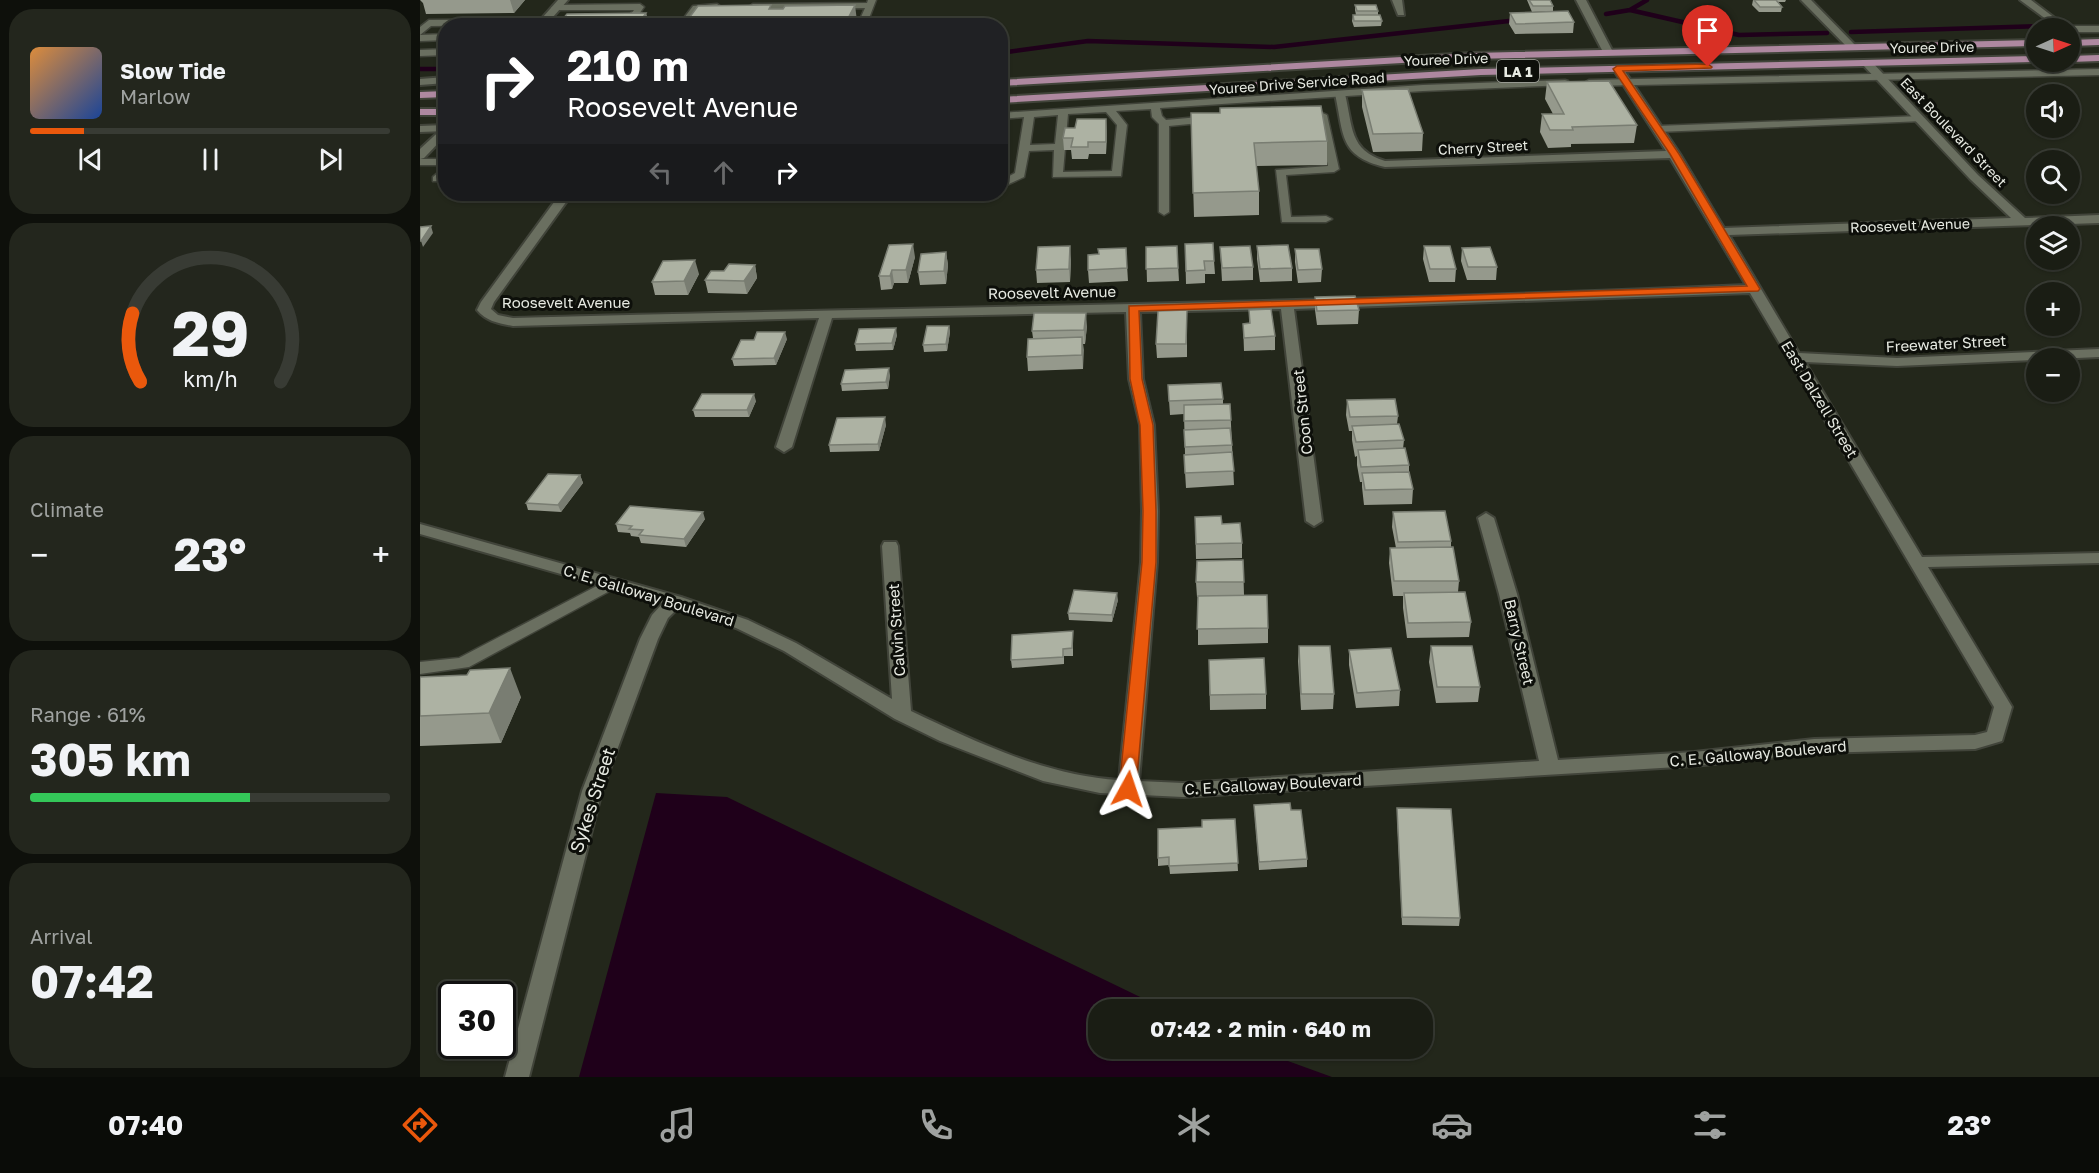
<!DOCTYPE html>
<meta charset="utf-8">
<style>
:root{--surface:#1a1d14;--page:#23261d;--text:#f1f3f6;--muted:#9fa2a0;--line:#383b34;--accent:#ea580c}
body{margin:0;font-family:"Golos Text",sans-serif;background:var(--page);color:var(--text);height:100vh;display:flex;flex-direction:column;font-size:22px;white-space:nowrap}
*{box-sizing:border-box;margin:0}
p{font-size:20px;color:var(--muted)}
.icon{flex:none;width:33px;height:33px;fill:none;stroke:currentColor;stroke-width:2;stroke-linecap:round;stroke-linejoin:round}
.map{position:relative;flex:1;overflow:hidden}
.sheet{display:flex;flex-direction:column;gap:9px;padding:9px;background:#0e100b;width:420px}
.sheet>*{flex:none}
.top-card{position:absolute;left:18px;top:18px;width:570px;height:183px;border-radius:24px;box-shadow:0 2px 4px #0004,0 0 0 2px var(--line);background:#202124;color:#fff;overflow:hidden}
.needle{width:39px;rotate:87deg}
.tools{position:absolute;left:1606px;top:18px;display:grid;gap:12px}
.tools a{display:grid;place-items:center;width:54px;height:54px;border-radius:50%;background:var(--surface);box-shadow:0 2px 4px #0004,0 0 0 2px var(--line);font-size:30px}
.speed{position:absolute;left:18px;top:981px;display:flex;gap:12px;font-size:30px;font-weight:700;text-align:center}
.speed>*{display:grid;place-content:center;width:78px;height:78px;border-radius:50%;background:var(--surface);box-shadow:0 2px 4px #0004,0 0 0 2px var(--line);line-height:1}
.speed .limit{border:3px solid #111;border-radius:9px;background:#fff;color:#111}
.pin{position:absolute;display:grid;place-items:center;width:51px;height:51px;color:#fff;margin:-62px -26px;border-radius:50% 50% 50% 0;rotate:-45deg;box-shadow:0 0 6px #0007}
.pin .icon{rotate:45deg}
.me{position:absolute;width:66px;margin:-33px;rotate:5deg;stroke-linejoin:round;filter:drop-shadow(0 0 4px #0008)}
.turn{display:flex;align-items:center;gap:21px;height:126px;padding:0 30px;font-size:27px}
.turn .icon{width:78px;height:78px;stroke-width:2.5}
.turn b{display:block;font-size:42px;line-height:51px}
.lanes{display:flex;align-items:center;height:57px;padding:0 30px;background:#0003;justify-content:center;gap:30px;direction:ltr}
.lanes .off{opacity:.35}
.big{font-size:45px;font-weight:700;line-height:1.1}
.sheet .card{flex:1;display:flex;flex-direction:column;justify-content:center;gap:9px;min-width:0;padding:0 21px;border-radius:24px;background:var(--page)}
.sheet .dial{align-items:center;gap:0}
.dial svg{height:156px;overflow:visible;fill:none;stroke:var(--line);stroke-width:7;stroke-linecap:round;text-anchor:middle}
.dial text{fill:var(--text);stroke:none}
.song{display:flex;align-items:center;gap:18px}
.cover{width:72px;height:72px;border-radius:9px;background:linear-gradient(135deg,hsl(30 70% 55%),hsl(220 70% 35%))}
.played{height:6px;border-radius:3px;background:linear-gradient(90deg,var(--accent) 15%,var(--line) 15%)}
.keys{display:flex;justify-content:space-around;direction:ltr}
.heat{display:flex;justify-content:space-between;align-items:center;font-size:33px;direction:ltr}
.charge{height:9px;border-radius:4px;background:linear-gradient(90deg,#34c759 61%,var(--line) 0)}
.trip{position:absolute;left:668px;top:999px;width:345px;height:60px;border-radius:24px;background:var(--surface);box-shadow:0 2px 4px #0004,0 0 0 2px var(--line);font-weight:700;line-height:60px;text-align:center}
.tabs{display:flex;height:96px;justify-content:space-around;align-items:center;background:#0a0c08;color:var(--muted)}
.tabs .icon{width:42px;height:42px}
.tabs .on{color:var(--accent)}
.tabs b{font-size:27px;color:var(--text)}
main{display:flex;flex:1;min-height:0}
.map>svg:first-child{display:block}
.water{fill:#1f001a}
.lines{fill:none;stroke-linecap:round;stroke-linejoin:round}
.stream{stroke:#1f001a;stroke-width:4.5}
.service-casing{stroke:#41443a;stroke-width:3}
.minor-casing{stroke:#41443a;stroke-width:4}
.tertiary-casing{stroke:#41443a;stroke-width:4}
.primary-casing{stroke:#41443a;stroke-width:4}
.service{fill:#6a6f60;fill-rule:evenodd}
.minor{fill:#6a6f60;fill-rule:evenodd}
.tertiary{fill:#6a6f60;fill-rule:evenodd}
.primary{fill:#ae88a0;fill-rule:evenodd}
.wall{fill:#95998c}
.shaded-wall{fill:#797d72}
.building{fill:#adb2a3;stroke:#797d72;stroke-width:1.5}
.route{fill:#ea580c;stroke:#983908;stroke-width:1.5}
.labels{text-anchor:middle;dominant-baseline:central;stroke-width:6;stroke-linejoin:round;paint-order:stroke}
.far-street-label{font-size:14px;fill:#e7eae2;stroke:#0d0f0a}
.shield{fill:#0d0f0a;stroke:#a6a8a1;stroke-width:1.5}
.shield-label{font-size:14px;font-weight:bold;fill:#e7eae2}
.street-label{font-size:15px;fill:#e7eae2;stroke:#0d0f0a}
.near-street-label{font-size:18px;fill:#e7eae2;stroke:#0d0f0a}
</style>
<main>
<section class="sheet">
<div class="card">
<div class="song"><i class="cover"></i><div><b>Slow Tide</b><p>Marlow</p></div></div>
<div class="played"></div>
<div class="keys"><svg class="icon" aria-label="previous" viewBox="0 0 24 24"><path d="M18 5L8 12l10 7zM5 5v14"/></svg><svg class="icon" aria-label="pause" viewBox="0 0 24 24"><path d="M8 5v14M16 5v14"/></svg><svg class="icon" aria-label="next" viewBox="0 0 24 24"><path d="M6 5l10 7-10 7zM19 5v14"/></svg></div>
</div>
<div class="card dial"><svg viewBox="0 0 100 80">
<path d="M14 69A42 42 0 1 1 86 69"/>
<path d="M14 69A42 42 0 0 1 10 34" stroke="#ea580c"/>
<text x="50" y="56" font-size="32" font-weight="700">29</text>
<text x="50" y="72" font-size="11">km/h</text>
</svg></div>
<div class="card"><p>Climate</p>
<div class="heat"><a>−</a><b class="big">23°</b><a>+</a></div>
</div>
<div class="card"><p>Range · 61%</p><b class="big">305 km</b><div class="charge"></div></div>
<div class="card"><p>Arrival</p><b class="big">07:42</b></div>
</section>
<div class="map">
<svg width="1679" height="1077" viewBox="0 0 1679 1077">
<rect width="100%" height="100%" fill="#23271b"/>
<path class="water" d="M236 793 307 797 745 1009 678 1010V1048L835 1049 912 1077H159Z"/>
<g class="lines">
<path class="stream" d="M1210 10 1319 35 1407 33
M1186 14 1210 10 1227 0
M1431 32 1620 26
M580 53 668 41 854 47 1098 20
M0 69H26"/>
<defs>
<path id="service" d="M448 0H456L446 26H437L445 8 333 10 329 7 333 4 447 3Z
M297 4 301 7 300 9 279 10 267 26H258L273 6Z
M135 5 220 4 224 7 212 24H197V20L207 19 214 10H132L131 8Z
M158 19 162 22 161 24 11 26 0 35V27L9 20Z
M1650 26H1679V32H1650V28H1646Z
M26 34V40L0 41V35Z
M26 49V55L0 56V50Z
M1679 69V75L1169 86 1164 83 1169 80Z
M1145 80 1148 81V85L1003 91 740 108 742 116 746 120 790 116 795 119 790 122 749 126V212L744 215 739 212V124L732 117 731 109 696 111 707 125 701 176 633 177 634 150 609 151 604 177 580 188V181L595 173 604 117 580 119V113L1003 85ZM686 112 697 125 692 171 643 172 648 114ZM638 115 635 144 610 145 614 117Z
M894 109 907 115 919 169 914 172 866 175 871 217 906 216 912 219 906 222H862L856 170 908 166 897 117 889 112Z
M1500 116 1505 119 1503 121 1237 132 1232 129 1237 126Z
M0 159H26V165H0Z
M26 166V176L21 181H13V177Z
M456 194H551L546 197 459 199 454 196Z
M192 578 197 579 200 583 197 587 49 667 0 674V662L39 658Z"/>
<path id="minor" d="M138 0H148L125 26H115Z
M972 0H982L984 15H978Z
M1156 0H1166L1193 52 1192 54 1183 52Z
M1381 0H1391L1435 45V49H1429Z
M1600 0H1611L1648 28H1638Z
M1447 60 1451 61 1558 175 1605 218 1679 215V223L1309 235 1379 353 1477 358 1679 349V357L1477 366 1385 362 1502 557 1679 553V563L1508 567 1592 707 1582 741 1555 749 1394 753 1274 766 763 797 680 793 623 781 520 741 475 719 364 651 316 628 258 608 248 618 238 639 182 791 109 1077H85L162 791 220 639 232 615 243 603 0 534V524L261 597 328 620 376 643 472 699 462 546 464 542H476L478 546 491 711C556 742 627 776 699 780L721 562 722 511 720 425 709 379 706 312 412 318 372 447 364 452 356 447 399 318 93 326C79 323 67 322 57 310L61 302 140 194H152L74 302 71 309 78 315 93 318C504 307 915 303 1326 285L1250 158 965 167C919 156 924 135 915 94L920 91 925 94C933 127 929 150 965 161L1246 151 1193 69 1198 66 1202 67 1260 154 1304 228 1591 218 1550 179 1443 65V61ZM1330 293 1574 707 1567 732 1555 735 1394 739 1274 752 1138 760 1097 594 1074 518 1066 513 1058 518 1079 594 1119 761 763 783 719 781 737 562 738 511 734 425 723 379 720 312 861 309 886 521 894 526 902 521 874 309Z
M26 77V83L0 85V79Z
M26 125V131L0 132V126Z"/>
<path id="tertiary" d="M26 125V135L4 158 0 159V149Z"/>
<path id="primary" d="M1679 39V45L1650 46V40Z
M1617 40V46L1052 59 580 86V80L1052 53Z
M1679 55V61L1650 62H1648H1650V56Z
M1617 56V62H1619H1617L1061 75 580 103V97L1061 69Z
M26 91V97L0 98V92Z
M0 109H26V115H0Z"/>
</defs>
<use href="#service" class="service-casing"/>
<use href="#minor" class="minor-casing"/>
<use href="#tertiary" class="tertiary-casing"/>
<use href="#primary" class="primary-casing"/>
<use href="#service" class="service"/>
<use href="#minor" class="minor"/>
<use href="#tertiary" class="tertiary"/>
<use href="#primary" class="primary"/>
</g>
<path class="wall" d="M0 0H105L94 13 6 14 3 3Z
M1107 0H1130L1133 6V11L1112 12Z
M1333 0H1366L1365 2H1358L1362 7 1361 12H1339L1332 5Z
M935 5 958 11V15L962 21 961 26 934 27 932 21 933 15H936L935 10Z
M352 9 437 21 435 26H263Z
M226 13 229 26H137Z
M1090 13 1154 22 1153 33 1095 34 1089 24Z
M1127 82 1217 125 1214 143 1151 144V147L1128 148 1120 132 1122 114H1133L1125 99Z
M942 90 1003 133 1002 151 953 152 942 107Z
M771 113 907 141V165L836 166 839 191V215L774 217Z
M580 126H589L590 137 583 172 580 173Z
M687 131 686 154H669L668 159H652L651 150H644L643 138Z
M765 244 794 261 795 274H785V283L766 284Z
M757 246 759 281 727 282 726 247Z
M837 246 872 268V281L840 282 837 259Z
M1004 246 1036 269 1035 282H1009L1003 259Z
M800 247 833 267V280L802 281Z
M706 248 708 281 669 283 668 270 679 254Z
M1042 248 1077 267 1076 280H1047L1041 261Z
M875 249 902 269 901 282 878 283 875 262Z
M526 252 528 265 526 284 500 285 498 272Z
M495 257 488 283H474L472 289 461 290 459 276Z
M651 259 650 282 617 283 616 270Z
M335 265 337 278 327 294 288 293 285 280 304 271Z
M279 274 268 295H235L232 282Z
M895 297 939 310 938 324 897 325 895 310Z
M829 310 855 336V350L824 351 823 324 829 323Z
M767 324V357L737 358 736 344Z
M529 326 530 332 527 351 504 352 503 345Z
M667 326 665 344H663V369L608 371 607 357 613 338 612 331Z
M477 335 473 350 436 351 435 344Z
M367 339 356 365 314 366 312 359Z
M470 375 468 389 422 391 421 384Z
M748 385 803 399V405L810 404 814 485 766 488 764 455 765 454 764 414 750 415Z
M927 400 978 416 977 424 984 440 983 449 989 465V472L993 489 992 504 944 505 942 487V482H940L937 465V456L935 457 932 440V431H929L926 415Z
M336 401 329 417H275L273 410Z
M466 425 459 451 410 452 409 445Z
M160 475 163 483 141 512 108 510 106 503Z
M973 512 1031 541V548L1039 581 1038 592 1051 622 1049 637 987 638 983 608V596H973L969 563 970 548H976L972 527Z
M775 517 802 524 822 543V558L776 559Z
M285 519 266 547 221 543 219 537 211 536 210 533 198 532 196 524Z
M823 560 824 595 848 628V643L778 645V597H777L776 582Z
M698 600 692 622 649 620 648 613Z
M653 631V656H644V664L592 668 591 660Z
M879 646 914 694 913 709 881 710 878 661Z
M1011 646 1060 687 1058 702 1016 703 1009 662Z
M929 650 980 690 979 706 936 708 929 665Z
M789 660 846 694V709L790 710Z
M0 677 101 697 81 743 0 746Z
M834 805 871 810 887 859V867L839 870Z
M977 808 1040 918 1039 926 982 925 977 816Z
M815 819 818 871 750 874 749 865 738 866V858L782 827Z"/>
<path class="shaded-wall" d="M90 0H105L94 13Z
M435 5 437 21 435 26H426V22Z
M226 13 229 26H217Z
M686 119 687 131 686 154Z
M589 126 590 137 583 172 581 160Z
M11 226 13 233 3 247 1 241Z
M493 244 495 257 488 283 486 270Z
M650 246 651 259 650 282 649 269Z
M526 252 528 265 526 284 524 271Z
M275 260 279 274 268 295 264 281Z
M335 265 337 278 327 294 324 281Z
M472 270 474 283 472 289 470 276Z
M666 313 667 326 665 344 664 330Z
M529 326 530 332 527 351 526 344Z
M476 328 477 335 473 350 472 343Z
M365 332 367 339 356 365 354 358Z
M662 337 664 350 663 369 662 355Z
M469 368 470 375 468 389 466 382Z
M334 394 336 401 329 417 327 410Z
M465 417 466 425 459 451 458 444Z
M160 475 163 483 141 512 138 505Z
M283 512 285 519 266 547 264 539Z
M697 593 698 600 692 622V615Z
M90 668 101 697 81 743 69 713Z"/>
<path class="building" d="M1109 0H1130L1133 6H1113Z
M1334 0H1356L1362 7H1340Z
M351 5 349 9H363L365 6 435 5 426 22H348L346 26H263L278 6Z
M935 5H956L958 11H937Z
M1148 11 1154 22 1096 24 1090 13Z
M226 13 217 26H200L201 25 210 24 212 21 180 22 177 26H137L147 14Z
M933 15H960L962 21H934Z
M1189 81 1217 125 1152 127 1153 130H1130L1122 114H1144L1127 82Z
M988 89 1003 133 953 134 942 90Z
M901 106 907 141 834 143 839 191 773 193 771 113H800V108Z
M657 119H686V142H668V147H651L653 138H643L645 128H655Z
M580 126H589L581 160H580Z
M11 226 1 241H0V227Z
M793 243 794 261H784L785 270 766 271 765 244Z
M493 244 486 270H472L470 276H459L469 245Z
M868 245 872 268 840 269 837 246Z
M650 246 649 269 616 270 618 247Z
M757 246 758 268 726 269V247Z
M830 246 833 267 802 268 800 247Z
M1004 246H1030L1036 269H1010Z
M1070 247 1077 267H1048L1042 248Z
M706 248 707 268 668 270V255L679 254 678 249Z
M875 249H899L902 269 878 270Z
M526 252 524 271 498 272 501 254Z
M275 260 264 281 232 282 243 261Z
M309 264 335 265 324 281 285 280 291 271H304Z
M935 296 939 310 897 311 895 297Z
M851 309 855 336 824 338 823 324 830 323 829 310Z
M767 310 766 344H736L738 311Z
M614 313H666L664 330 612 331Z
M507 326H529L526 344 503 345Z
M476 328 472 343 435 344 439 329Z
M337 332H365L354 358 312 359 321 340H334Z
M662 337V355L607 357 608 339Z
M469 368 466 382 421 384 425 370Z
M801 383 803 399 749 401 748 385Z
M282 394H334L327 410H273Z
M975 399 978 416 930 417 927 400Z
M810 404 811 420 764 421V405Z
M465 417 458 444 409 445 417 418Z
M979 424 984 440 936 442 932 426Z
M810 428 812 445 765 447 764 430Z
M985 448 989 465 941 467 938 450Z
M812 452 814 471 765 473 764 455Z
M989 472 993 489 945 490 942 473Z
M128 474 160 475 138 505 106 503Z
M210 506 283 512 264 539 219 535 223 530 209 529 212 526 196 524Z
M1025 511 1031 541 978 542 973 512Z
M801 516 802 524 820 523 822 543 776 544 775 517Z
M1033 547 1039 581H974L970 548Z
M823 560 824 582H776L777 561Z
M654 590 697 593 692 615 648 613Z
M1045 592 1051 622 988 623 984 593Z
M847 595 848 628 777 629 778 596Z
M653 631 652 648 643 649V657L591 660 592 635Z
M879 646H910L914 694H881Z
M1011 646H1052L1060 687H1017Z
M971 648 980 690 937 693 929 650Z
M844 658 846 694 790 695 789 660Z
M90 668 69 713 0 716V677L47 675 50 670Z
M870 803 871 810H881L887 859 839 862 834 805Z
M977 808 1031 809 1040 918 982 917Z
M815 819 818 863 749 866V857L738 858V829L782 827V820Z"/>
<path class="route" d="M1288 64 1292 67 1291 68 1203 71 1259 154 1340 289 1338 291 719 311 722 379 733 425 736 511V562L716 789 713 793H702L699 789 722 562 723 511 720 425 710 379 709 306 1327 286 1250 154 1193 69 1197 66Z"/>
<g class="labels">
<g class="far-street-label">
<text transform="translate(1512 47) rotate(-1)">Youree Drive</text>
<text transform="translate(1026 59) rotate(-2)">Youree Drive</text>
<text transform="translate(877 83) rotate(-4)">Youree Drive Service Road</text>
<text transform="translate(1534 132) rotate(46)">East Boulevard Street</text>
<text transform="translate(1063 147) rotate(-3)">Cherry Street</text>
<text transform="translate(1490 225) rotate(-2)">Roosevelt Avenue</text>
</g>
<rect class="shield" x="1077" y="60" width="42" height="22" rx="4.5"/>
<g class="shield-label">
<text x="1098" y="71">LA 1</text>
</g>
<g class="street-label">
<text transform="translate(632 292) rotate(-1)">Roosevelt Avenue</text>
<text x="146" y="302">Roosevelt Avenue</text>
<text transform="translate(1526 343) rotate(-3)">Freewater Street</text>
<text transform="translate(1400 399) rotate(59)">East Dalzell Street</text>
<text transform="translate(882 412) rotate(-96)">Coon Street</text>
<text transform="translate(229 595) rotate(17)">C. E. Galloway Boulevard</text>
<text transform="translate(476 630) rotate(-94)">Calvin Street</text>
<text transform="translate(1100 642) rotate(77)">Barry Street</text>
<text transform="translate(1338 753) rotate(-5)">C. E. Galloway Boulevard</text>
<text transform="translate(853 784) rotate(-3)">C. E. Galloway Boulevard</text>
</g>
<g class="near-street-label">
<text transform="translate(172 800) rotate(-72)">Sykes Street</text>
</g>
</g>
</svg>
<div class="tools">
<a><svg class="needle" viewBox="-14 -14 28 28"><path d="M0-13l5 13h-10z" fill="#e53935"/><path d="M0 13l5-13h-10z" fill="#9fa2a0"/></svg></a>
<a><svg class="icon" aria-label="sound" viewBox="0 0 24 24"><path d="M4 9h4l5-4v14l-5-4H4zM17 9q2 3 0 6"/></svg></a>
<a><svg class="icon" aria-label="search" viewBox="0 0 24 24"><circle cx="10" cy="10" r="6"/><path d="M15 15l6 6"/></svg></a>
<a><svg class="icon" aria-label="layers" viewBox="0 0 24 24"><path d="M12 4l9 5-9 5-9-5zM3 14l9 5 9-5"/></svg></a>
<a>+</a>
<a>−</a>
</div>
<div class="speed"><div class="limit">30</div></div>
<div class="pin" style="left:1288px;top:67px;background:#d93025"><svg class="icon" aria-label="arrive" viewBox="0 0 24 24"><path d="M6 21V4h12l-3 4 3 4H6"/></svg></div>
<svg class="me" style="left:708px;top:789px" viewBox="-20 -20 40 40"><path d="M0-17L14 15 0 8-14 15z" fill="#ea580c" stroke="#fff" stroke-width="4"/></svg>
<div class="trip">07:42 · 2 min · 640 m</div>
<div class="top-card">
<div class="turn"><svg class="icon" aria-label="right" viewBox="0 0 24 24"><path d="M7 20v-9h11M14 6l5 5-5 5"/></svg><div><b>210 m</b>Roosevelt Avenue</div></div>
<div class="lanes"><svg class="icon off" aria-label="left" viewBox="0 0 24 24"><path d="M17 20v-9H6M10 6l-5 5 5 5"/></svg><svg class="icon off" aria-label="ahead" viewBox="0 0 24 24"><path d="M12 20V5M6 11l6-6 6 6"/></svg><svg class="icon" aria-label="right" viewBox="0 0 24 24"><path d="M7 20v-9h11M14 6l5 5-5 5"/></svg></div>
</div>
</div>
</main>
<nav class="tabs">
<b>07:40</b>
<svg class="icon on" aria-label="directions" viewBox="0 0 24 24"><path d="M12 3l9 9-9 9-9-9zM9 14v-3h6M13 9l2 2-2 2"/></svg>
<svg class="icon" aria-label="music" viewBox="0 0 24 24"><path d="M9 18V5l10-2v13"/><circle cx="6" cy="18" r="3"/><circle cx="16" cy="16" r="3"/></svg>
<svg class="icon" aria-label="phone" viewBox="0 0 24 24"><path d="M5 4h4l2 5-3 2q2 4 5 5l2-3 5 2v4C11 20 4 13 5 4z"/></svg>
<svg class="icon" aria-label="climate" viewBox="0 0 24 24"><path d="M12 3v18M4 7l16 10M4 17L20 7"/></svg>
<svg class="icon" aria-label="car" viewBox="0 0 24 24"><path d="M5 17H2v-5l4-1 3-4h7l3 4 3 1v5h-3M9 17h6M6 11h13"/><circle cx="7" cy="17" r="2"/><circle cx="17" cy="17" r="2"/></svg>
<svg class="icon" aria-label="filters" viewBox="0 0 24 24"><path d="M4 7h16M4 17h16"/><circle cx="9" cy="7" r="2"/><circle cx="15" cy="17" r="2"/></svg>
<b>23°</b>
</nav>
